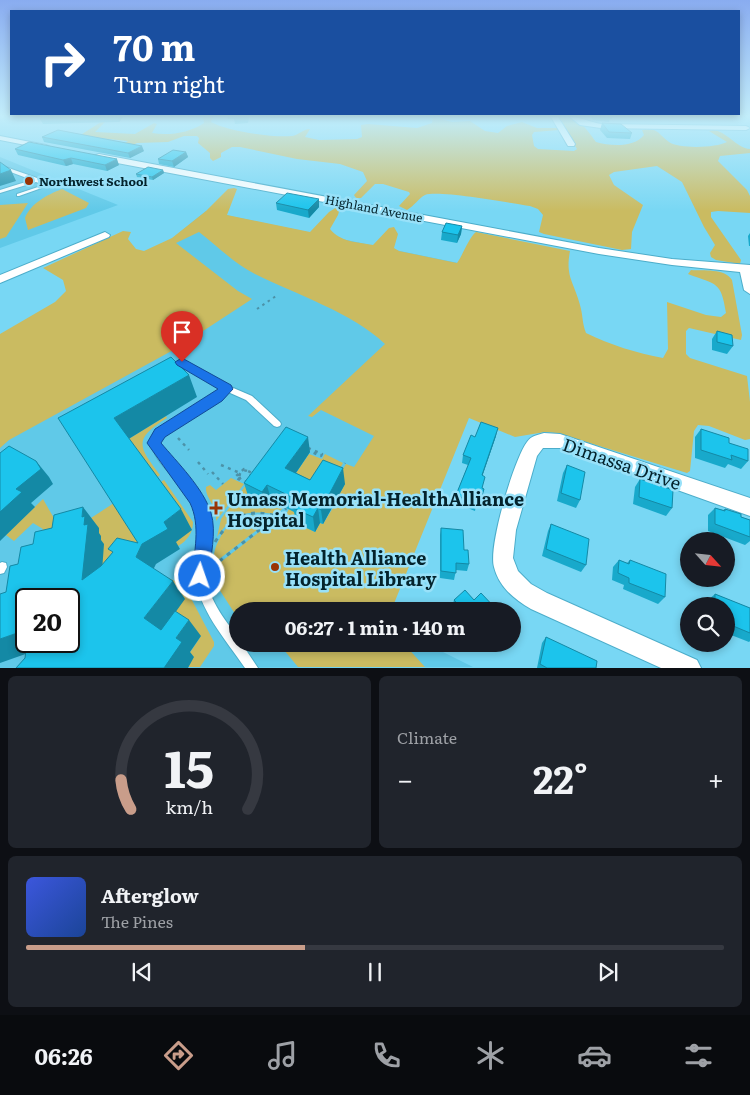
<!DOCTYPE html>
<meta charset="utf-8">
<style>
:root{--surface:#171b24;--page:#20242c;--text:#f1f3f6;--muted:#9ea1a6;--line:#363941;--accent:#c99d8a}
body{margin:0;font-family:Literata,serif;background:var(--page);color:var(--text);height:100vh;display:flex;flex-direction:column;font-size:19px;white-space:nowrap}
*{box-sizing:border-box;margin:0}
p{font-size:16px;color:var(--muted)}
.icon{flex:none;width:28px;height:28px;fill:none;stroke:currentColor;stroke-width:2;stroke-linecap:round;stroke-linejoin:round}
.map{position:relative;height:668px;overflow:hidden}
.details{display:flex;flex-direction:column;gap:8px;padding:8px;background:#0d0f14;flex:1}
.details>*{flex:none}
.top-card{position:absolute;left:10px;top:10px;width:730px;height:105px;border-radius:0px;box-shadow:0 2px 8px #0003;background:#1a4fa0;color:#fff;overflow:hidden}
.needle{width:32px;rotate:117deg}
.controls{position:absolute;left:680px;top:532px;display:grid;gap:10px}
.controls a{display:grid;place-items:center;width:55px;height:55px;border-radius:50%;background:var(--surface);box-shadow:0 2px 8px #0003;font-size:25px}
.speed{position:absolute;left:15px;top:588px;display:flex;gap:10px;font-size:25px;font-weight:700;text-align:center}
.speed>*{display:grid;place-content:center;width:65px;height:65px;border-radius:50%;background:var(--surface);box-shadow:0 2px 8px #0003;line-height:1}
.speed .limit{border:2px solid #111;border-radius:8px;background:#fff;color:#111}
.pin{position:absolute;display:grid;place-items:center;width:42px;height:42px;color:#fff;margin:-51px -21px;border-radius:50% 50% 50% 0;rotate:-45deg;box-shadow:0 0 5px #0007}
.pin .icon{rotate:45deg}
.me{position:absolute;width:55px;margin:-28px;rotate:3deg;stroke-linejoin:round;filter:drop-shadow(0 0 4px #0008)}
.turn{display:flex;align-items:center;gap:18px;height:105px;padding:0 20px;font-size:22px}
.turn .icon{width:65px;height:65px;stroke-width:2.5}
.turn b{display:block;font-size:35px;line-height:42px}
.big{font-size:38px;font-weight:700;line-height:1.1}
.details .widget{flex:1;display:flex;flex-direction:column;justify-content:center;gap:8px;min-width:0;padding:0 18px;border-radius:8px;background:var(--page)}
.details .dial{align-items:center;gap:0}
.dial svg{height:130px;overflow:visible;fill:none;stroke:var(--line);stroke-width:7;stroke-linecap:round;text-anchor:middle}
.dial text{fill:var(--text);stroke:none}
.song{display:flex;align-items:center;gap:15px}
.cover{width:60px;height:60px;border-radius:8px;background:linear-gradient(135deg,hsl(230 70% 55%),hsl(220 70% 35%))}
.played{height:5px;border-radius:2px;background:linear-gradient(90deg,var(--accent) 40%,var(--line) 40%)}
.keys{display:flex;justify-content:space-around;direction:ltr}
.heat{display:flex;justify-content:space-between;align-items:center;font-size:28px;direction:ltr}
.details .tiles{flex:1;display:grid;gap:8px;grid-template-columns:1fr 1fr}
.widget:last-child{grid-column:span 2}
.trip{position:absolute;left:229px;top:602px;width:292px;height:50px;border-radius:25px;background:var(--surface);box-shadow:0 2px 8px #0003;font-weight:700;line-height:50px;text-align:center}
.tab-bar{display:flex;height:80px;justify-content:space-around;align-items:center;background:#090b0e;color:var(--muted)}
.tab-bar .icon{width:35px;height:35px}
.tab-bar .selected{color:var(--accent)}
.tab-bar b{font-size:22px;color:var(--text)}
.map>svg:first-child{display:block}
.built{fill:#60c9e8;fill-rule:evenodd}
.green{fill:#cabb61}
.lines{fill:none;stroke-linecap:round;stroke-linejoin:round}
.service-casing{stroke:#4cadca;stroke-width:2}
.minor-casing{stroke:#4cadca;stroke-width:2}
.path-far2{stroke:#4c92a8;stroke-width:2;stroke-dasharray:2.5 4;stroke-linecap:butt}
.path-far1{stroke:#4c92a8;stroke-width:2.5;stroke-dasharray:3 4.5;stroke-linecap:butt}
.path{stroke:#4c92a8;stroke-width:3;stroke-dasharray:4 5.5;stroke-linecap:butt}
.service{fill:#fff;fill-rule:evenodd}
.minor{fill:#fff;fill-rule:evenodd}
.wall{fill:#18a9cb}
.shaded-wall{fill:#1489a5}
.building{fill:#1cc4ec;stroke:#1489a5}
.route{fill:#1a73e8;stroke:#114b97}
.poi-dot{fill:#993405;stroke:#98e1f9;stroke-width:2}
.labels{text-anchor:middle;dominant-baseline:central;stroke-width:5;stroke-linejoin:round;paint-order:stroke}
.far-poi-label{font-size:12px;font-weight:bold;fill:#04232c;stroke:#98e1f9;text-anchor:start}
.far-street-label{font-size:12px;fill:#04232c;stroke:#98e1f9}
.near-street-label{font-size:18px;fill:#04232c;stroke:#98e1f9}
.near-poi-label{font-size:18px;font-weight:bold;fill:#04232c;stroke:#98e1f9;text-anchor:start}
</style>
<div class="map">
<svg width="750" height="668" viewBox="0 0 750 668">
<rect width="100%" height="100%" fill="#78d7f4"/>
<path class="built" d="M0 157 118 205 0 248Z
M206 211 458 263 391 611H238V644H427L473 667 0 668V411L148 258ZM26 599H69V641H26Z"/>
<path class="green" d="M203 117H213L211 122C227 131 273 138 292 136 299 135 303 129 310 129L305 137 319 140 357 139 362 137 361 125 368 124 417 128 432 123 433 117 452 122 470 121 485 131 498 133 507 126 522 122 537 128H558L559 130 534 132 532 135 534 146 538 149 574 151 577 149 557 117C578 117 584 125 596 142 610 146 634 148 644 135L642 130C659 128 657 133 669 142 679 149 716 148 727 142L709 131C723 126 735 148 750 149V153L720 156 718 161 747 190 750 196V213L718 211 711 212V217L741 260 740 264 716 260 711 257 710 253 715 245 704 227 682 182 657 166 614 172 609 175 614 185 643 205 632 232 631 249 622 250 544 234 539 232 543 215 538 209 530 206C510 203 439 190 425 195 419 198 414 206 407 210L399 206 410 194 409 192 383 184H375L361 198H356L354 195 367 181 363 172 340 164 297 159 240 147H232L221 153V157L213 161 210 158V153L198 143 199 138 197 136H184L168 142 137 143 113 154 109 152 128 141 79 136 101 122 107 120 95 132 135 134 154 123 157 124 152 133C169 136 189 133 204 123Z
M234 188 237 189 227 215 310 232 329 212 337 207 340 208 338 215 330 229C340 242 357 242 373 245L389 228 394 227 398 234 394 248 399 251 457 263C463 255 469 237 476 232L570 251C565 277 574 282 580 305 583 315 582 323 586 333 610 345 637 353 663 358L668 349 667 302 706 315 721 317 726 313C721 281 717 285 688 274L691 270C703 271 725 268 732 280L742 335 741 340 689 328 686 331V354L690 358 747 376 750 402V439L745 440 709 426 698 425 694 431 690 471 687 473 557 433 545 432 515 437 469 418 391 611H238L237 617 219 589 213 568 276 519 283 520 289 509 301 515 297 523 315 532 320 523 323 524 336 503 334 502 336 480 346 464 354 467 374 436 321 410 312 417 308 416 385 344C353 313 295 294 255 274 235 264 217 246 199 232L176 243 238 291 252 299 177 348 9 440 0 448V334L55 302 66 291 63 280 43 268 123 231 131 232 128 239 136 249 144 251 172 238 206 211 228 189Z
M62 189 89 203 86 208 28 230 25 218C31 203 47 195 62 189Z
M28 203 6 237 0 239V205Z
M166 416 167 418C133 439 138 446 160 475L155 479 127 440Z
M309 454 322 459 325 454 343 463 334 479 313 495 289 483Z
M231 478 244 484 216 521C218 506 205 499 206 487L210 485 216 490Z
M164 480 193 522C193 533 187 541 178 546L175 542 192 529 158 484Z
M246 485 250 499 266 507 271 500 284 507 277 514C247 510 234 512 217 537L221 519Z
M43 499 64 536 34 540 43 529 33 523 14 541 6 535Z
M114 503 150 559 99 604 101 537 92 524 91 518Z
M265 515 274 517 214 563C213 552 216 545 221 536 232 517 244 515 265 515Z
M164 576 184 585 214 642V646L200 667H188L189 654 201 636 175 646Z
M279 644H404L425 667H298Z"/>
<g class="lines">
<defs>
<path id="service" d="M0 165 37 178 50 185 19 196H17V194L44 185 36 182 0 193V190L32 180 0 168Z
M182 359 224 384 252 396 280 422 281 424 280 426 277 427 274 426 246 400 228 392 167 432 160 439 158 443C171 470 203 487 209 519 213 542 201 564 208 587 212 600 220 613 228 624 231 628 235 632 237 636 238 639 238 641 238 644H242L258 668H245C226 640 197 608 195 573 194 553 204 532 198 512 191 493 173 479 161 463 156 457 153 450 150 443L154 434 162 428 221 389 179 364 178 362 179 360Z
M2 562 6 563 7 567 4 573 0 574V563Z"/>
<path id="minor" d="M551 117H558L575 144 574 146H568Z
M570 117C580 117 590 122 601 124L746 126 750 128 746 130 601 128 580 125Z
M0 136 46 145 50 147 46 149 0 140Z
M99 154 599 248 672 259 750 265V294L744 290 740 272 672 265 599 254 96 159V155Z
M105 232 110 235 109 237 0 283V275Z
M544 433 560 434 750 498V516L560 448H543L537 456 516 530 513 558 518 571 531 584 547 593 697 660 701 668H661L531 609C514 599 499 587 494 567 488 547 514 459 527 442 531 436 537 435 544 433Z"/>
</defs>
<use href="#service" class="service-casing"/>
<use href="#minor" class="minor-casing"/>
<path class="path-far2" d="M257 309 276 296"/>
<path class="path-far1" d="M178 438 189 450
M308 448 322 454 321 456 309 451
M198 462 208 474
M221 465 240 473
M341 470 345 463
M239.5 476a5.5 5.5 0 1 1 11 0a5.5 5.5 0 1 1-11 0Z
M212 472 223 484
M240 480 235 477 244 469 252 473"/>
<path class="path" d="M279 517 286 508
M215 542C233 514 250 507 282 518
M212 567 277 516"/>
<use href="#service" class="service"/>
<use href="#minor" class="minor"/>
</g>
<path class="wall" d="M42 117H123L119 122 43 124 40 119Z
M227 117H249L248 123 235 124 234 119H228Z
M271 117H301V118H271Z
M591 117H612V119H610L609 122 593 120Z
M602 123 632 133 630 139 607 138 600 130Z
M42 137 144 151 130 158 44 142Z
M15 149 119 165 107 171 73 164 66 166 18 155Z
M186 152 188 157 174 167 159 164 158 159Z
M163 170 164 173 153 180 137 177 136 174Z
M319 199V207L309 218 277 210 276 203Z
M462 226 461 234 457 243 441 240 442 232Z
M750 233V246H749L748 236Z
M717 331 733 346 727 354 712 350V339Z
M701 429 729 443 748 461 741 469 728 464 725 468 695 458V437Z
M496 436 482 476V488L484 489 479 506 476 505 475 511 455 503 456 495 468 465 462 463 463 455 475 437Z
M310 452 296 473 310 480 345 484 323 524 320 523 315 532 296 523 294 512 271 500 266 507 249 499 244 483Z
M567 465 580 500 576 508 557 501 563 473Z
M640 479 672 508 666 516 633 504 635 487Z
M715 508 723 510 725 509 741 517 750 520V541L745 545 708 531V515Z
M551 524 586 565 581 572 542 556 548 531Z
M441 528 464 550 469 564 467 571 456 570 454 580 440 578V535Z
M619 560 627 563 630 560 665 597 658 604 623 589 624 585 612 580 613 567Z
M715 594 750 608V641L749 642 726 633V606H707V601Z
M454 600 498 611H456L452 607Z
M546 637 596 668H537L542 643Z
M485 644H493L489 648Z"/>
<path class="shaded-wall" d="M118 117H123L119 122Z
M142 146 144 151 130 158 128 153Z
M186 152 188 157 174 167 172 161Z
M71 158 73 164 66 166 63 160Z
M117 159 119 165 107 171 105 165Z
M11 170 16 181 0 186V174Z
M163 170 164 173 153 180 152 177Z
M319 199V207L309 218 308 210Z
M462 226 461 234 457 243 458 235Z
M189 375 197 397 127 440 114 418Z
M498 428 496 436 480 483 482 475Z
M308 437 310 452 289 483 285 468Z
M36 461 49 477 53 484 31 503 35 507 0 541V512L16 489Z
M343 468 345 484 323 524 321 510Z
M267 485 271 500 266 507 262 492Z
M83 507 99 528V533L101 536V540L104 544 100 599 82 580 84 525 82 517Z
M318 508 320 523 315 532 313 517Z
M181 509 192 530 176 542 180 549 156 564 150 576 136 557 142 544 164 522Z
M173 581 185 599 159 635 144 618Z
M189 620 201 636 190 652 194 657 188 668H164L176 638Z
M26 630V641H46L51 645 0 663V639Z"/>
<path class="building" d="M42 117H89L40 119Z
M234 117H247L234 119Z
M602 123 621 124 632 133 609 132Z
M58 130 142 146 128 153 42 137Z
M29 142 117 159 105 165 71 158 63 160 15 149Z
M173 150 186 152 172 161 158 159Z
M0 162 11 170 0 174Z
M148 167 163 170 152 177 136 174Z
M287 193 319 199 308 210 276 203Z
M446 223 462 226 458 235 442 232Z
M717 331 732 335 733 346 717 342Z
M171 357 189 375 114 418 181 509 164 522 168 529 142 544 136 557 173 581 144 618 161 630 175 611 189 620 176 638 182 642 164 668H16L25 658 27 641H69V599H26V630L0 639V594L6 592 10 566 18 564 21 547 33 544 35 532 52 528 54 515 83 507 82 517 85 516 84 525 88 524 82 580 101 566 113 552 108 549 117 538 138 543 58 418Z
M481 422 498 428 482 475 485 477 482 488 484 489 481 499 479 498 477 504 456 495 471 458 463 455 471 435 475 437Z
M286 427 308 437 285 468 310 480 323 460 343 468 321 510 318 508 313 517 293 508 298 500 267 485 262 492 244 483Z
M701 429 729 438V443L748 449V461L731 455 732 460 701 450Z
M9 446 36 461 41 469 16 489 22 492 0 512V453Z
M567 465 585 472 580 500 561 493Z
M640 479 673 490 672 508 639 497Z
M715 508 725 511V509L741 514V517L750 520V537L715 524Z
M551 524 589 539 586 565 546 549Z
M441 528 463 530 464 550H468L469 564 456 563V573L441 571Z
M619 560 629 564 630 560 666 574 665 597 629 583V578L618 573Z
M465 590 474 600 481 593 498 611H464L454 600Z
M715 594 750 608V633L726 623V606H715Z
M546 637 597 661 596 668H547L540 664Z"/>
<linearGradient id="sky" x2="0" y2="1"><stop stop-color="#89acf0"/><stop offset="0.55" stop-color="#c2edfa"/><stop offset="1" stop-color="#c2edfa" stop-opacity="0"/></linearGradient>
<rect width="750" height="211" fill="url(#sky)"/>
<path class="route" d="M182 358 231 385 233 389 222 401 165 437 161 443C177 462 204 489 211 513 217 532 210 557 209 576L206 582 200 585 194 582 192 576C194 552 201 526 190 503L147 443 155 429 218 389 177 365 175 362Z"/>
<g class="poi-dot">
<circle cx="29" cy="181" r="5"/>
<path d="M213.5 500.5h5v5h5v5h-5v5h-5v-5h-5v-5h5z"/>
<circle cx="275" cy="567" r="5"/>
</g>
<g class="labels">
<g class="far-poi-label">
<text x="39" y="181">Northwest School</text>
</g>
<g class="far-street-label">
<text transform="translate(374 208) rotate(11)">Highland Avenue</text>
</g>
<g class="near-street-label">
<text transform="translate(622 463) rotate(19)">Dimassa Drive</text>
</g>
<g class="near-poi-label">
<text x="227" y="498">Umass Memorial-HealthAlliance<tspan x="227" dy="21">Hospital</tspan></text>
<text x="285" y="557">Health Alliance<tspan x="285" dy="21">Hospital Library</tspan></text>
</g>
</g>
</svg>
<div class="controls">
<a><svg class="needle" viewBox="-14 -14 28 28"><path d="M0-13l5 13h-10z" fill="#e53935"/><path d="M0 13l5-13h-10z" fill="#9ea1a6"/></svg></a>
<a><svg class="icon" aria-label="search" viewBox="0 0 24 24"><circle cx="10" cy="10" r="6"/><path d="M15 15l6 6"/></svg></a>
</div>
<div class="speed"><div class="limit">20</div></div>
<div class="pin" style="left:182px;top:362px;background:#d93025"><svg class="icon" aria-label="arrive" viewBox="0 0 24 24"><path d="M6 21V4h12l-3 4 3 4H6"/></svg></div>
<svg class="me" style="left:200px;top:576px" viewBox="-20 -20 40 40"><circle r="17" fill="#1a73e8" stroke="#fff" stroke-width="3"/><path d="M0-11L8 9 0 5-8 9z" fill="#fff"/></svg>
<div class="trip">06:27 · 1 min · 140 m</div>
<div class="top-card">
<div class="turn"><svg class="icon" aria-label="right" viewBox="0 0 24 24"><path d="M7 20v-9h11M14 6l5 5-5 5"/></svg><div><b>70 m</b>Turn right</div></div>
</div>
</div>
<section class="details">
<div class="tiles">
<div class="widget dial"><svg viewBox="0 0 100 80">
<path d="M14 69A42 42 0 1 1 86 69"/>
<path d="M14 69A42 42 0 0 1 8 51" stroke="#c99d8a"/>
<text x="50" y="56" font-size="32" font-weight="700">15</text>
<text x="50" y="72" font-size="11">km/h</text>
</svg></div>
<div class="widget"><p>Climate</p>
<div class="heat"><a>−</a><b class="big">22°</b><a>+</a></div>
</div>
<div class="widget">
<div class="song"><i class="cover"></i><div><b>Afterglow</b><p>The Pines</p></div></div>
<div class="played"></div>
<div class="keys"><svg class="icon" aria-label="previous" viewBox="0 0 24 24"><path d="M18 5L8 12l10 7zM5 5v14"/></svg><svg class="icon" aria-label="pause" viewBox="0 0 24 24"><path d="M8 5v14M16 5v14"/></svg><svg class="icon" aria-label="next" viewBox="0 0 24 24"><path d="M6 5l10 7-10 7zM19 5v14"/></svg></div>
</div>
</div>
</section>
<nav class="tab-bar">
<b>06:26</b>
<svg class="icon selected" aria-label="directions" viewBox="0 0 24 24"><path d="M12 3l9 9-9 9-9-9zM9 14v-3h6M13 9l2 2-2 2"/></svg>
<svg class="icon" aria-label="music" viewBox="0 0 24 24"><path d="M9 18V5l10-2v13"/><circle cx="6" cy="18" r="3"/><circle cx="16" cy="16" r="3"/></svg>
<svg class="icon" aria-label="phone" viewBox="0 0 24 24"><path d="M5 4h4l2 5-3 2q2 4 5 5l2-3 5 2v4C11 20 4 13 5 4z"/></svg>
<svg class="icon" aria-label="climate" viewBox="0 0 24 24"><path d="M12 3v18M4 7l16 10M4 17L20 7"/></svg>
<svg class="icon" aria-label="car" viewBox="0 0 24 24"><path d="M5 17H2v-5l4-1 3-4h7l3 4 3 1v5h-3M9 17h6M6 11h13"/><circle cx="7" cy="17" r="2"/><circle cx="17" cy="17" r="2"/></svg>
<svg class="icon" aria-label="filters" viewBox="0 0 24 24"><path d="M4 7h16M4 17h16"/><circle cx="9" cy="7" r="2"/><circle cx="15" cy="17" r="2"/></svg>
</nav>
